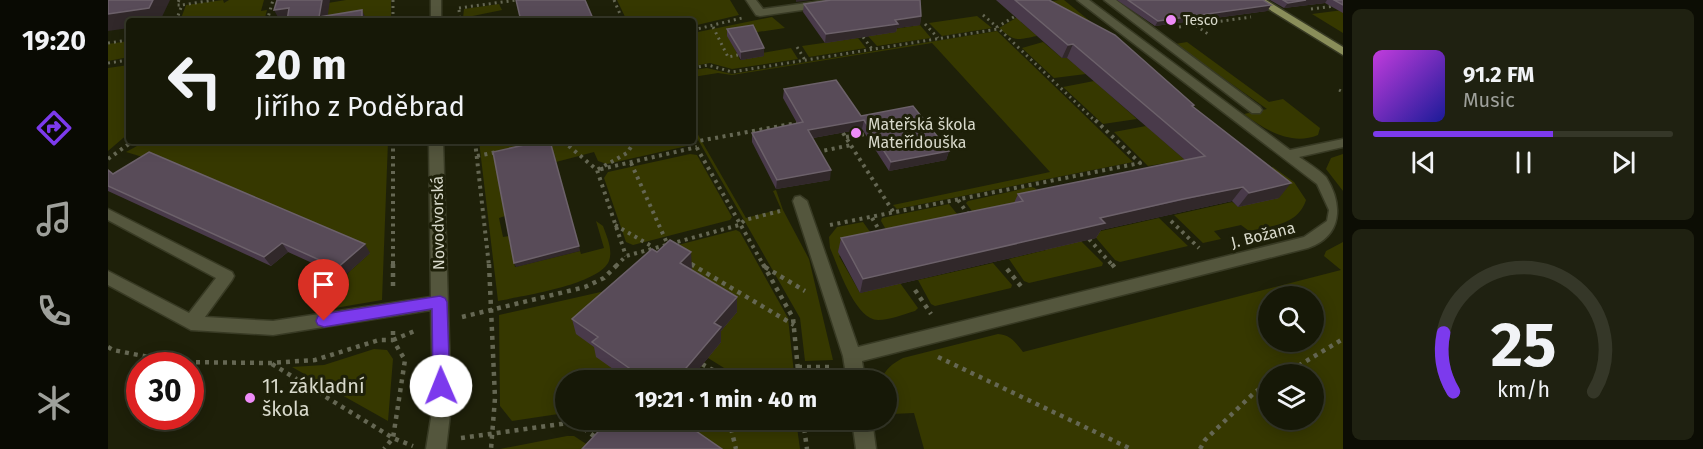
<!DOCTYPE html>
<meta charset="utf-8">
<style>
:root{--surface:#161807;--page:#1f2111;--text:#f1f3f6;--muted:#9ea09b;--line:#353728;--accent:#7c3aed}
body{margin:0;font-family:"Fira Sans",sans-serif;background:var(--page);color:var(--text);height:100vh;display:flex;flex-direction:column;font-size:22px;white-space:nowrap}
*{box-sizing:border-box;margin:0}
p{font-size:20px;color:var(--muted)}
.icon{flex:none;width:33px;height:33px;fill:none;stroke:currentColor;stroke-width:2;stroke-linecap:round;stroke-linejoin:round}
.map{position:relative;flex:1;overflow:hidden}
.sheet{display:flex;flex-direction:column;gap:9px;padding:9px;background:#0c0d04;width:360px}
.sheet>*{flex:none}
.top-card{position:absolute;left:18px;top:18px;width:570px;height:126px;border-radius:6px;box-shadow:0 3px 15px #0003,0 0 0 2px var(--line);background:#161807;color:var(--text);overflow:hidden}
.fabs{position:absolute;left:1150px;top:286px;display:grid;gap:12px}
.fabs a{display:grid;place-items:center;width:66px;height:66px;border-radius:50%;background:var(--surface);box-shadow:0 3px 15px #0003,0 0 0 2px var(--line);font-size:30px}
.speed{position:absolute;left:18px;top:352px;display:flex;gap:12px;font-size:30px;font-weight:700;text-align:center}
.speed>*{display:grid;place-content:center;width:78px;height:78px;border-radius:50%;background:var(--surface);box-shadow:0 3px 15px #0003,0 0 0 2px var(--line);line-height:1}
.speed .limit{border:9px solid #d22;background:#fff;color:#111}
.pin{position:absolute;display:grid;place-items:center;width:51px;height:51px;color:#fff;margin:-62px -26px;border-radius:50% 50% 50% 0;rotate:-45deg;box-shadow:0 0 6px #0007}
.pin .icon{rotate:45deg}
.me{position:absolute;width:66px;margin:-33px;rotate:359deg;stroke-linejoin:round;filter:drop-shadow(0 0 4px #0008)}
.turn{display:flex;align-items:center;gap:21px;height:126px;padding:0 30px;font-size:27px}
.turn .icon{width:78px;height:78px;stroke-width:2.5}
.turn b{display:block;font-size:42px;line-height:51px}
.sheet .card{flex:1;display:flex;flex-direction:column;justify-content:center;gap:9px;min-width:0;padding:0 21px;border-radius:9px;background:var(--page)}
.sheet .dial{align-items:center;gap:0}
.dial svg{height:156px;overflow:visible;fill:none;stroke:var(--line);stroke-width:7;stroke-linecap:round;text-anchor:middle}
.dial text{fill:var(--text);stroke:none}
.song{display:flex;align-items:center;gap:18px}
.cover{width:72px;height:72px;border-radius:9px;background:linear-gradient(135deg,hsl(290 70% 55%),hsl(240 70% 35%))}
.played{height:6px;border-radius:3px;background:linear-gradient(90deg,var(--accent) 60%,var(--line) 60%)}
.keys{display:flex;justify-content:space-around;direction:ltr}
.trip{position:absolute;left:447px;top:370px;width:342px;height:60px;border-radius:30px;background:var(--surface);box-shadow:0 3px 15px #0003,0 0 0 2px var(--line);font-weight:700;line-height:60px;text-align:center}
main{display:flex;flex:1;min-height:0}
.tab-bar{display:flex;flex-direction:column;width:108px;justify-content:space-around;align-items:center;background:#090a03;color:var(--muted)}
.tab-bar .icon{width:42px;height:42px}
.tab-bar .on{color:var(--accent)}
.tab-bar b{font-size:27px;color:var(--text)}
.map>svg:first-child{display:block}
.green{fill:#363800;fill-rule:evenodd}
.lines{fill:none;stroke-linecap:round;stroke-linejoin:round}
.minor-casing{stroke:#383a24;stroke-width:3}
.major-casing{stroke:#383a24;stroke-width:3}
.path-far2{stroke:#656753;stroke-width:3;stroke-dasharray:2 4;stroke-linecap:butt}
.path-far1{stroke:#656753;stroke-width:4;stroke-dasharray:3 4.5;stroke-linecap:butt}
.path{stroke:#656753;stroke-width:4.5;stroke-dasharray:4 5;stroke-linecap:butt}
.minor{fill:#54563d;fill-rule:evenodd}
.major{fill:#8a8e5a;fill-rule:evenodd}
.wall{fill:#493a4a}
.shaded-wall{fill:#31282a}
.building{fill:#584b58;stroke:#6c616a;stroke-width:1.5}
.route{fill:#7c3aed;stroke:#51269a;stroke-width:1.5}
.poi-dot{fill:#ee8cf8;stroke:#1e2009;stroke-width:2}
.labels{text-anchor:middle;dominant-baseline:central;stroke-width:6;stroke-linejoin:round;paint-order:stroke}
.far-poi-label{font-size:14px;fill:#d8d9cb;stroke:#1e2009;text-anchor:start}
.poi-label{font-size:16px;fill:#d8d9cb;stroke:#1e2009;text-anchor:start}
.street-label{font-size:16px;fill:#d8d9cb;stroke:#1e2009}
.near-poi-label{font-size:20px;fill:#d8d9cb;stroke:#1e2009;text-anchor:start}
</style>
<main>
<nav class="tab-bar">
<b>19:20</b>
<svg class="icon on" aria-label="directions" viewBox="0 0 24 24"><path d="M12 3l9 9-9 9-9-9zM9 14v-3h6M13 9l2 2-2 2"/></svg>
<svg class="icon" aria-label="music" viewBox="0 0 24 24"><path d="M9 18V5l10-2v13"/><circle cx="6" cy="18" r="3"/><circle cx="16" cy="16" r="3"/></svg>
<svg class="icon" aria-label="phone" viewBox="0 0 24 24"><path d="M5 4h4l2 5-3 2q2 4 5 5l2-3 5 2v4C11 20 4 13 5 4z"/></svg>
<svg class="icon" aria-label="climate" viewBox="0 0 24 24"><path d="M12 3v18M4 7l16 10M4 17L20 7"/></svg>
</nav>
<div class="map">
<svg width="1235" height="449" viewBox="0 0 1235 449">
<rect width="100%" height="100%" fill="#1e2009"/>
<path class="green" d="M115 0 116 3 121 0H156L153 11 159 10 156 21H72L78 5Z
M238 0H283V21H186L214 4Z
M509 0H622L631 15 585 26V21H519Z
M951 0H956L988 26 913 22 929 36C908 40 907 42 891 28L933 3Z
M391 4 394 10 355 18 356 9Z
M1235 10V33L1204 14Z
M869 16 884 28 834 36 821 23Z
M664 17 677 28 643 33 627 49 632 60 655 56 654 53 683 48 690 59 624 69 602 63 585 66V33Z
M812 25 823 38 769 46 760 36 787 32 786 29Z
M889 31 1025 162 789 209 785 205 942 172 824 43 624 75 610 73 585 77V70L599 68 624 74Z
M750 38 758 48 701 57 694 46Z
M21 41V57L0 61V44Z
M935 42 954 58H959L978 74 946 78 914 48Z
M1079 42 1161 102 1175 99 1212 128 1210 135C1183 146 1157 130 1136 114L1159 109 1067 44Z
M21 65V133L0 151V68Z
M986 81 1029 119 995 124 955 87Z
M585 126 638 218 673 209 665 191 668 190 675 210 701 259 725 360 697 361 692 318 585 131Z
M1038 126 1077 160 1040 166 1006 132Z
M38 141H280L274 300 227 308 240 273 261 254 48 161 18 152Z
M371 141H581L582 143 579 146 499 164 490 161 486 152 448 162 442 144 387 157 397 216 391 218 395 237 401 236 407 267 472 251 473 254 496 248 488 221 495 226C499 237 505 250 501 261 491 285 413 296 390 301Z
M582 154 589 155 624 217 622 220 525 245 518 242 496 178 500 172Z
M1235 154V191L1218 169 1223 158Z
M1165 167 1186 182 1198 200C1190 225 1164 226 1141 231L1133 225 1106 231 1113 239 1095 243 1066 215 1124 202 1131 207 1140 173Z
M923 187 927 188 938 201 872 222 858 203 860 201Z
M841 204 858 225 784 240 773 221 774 218Z
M1051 218 1080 246 1012 262 1007 260 984 233Z
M755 222 770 243 731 256 752 293 792 283 810 308 807 311C796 314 782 320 770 320 747 320 730 266 722 248L721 237 729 227Z
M628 230 632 232 680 318 686 373 683 375 621 371 600 358 562 247Z
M973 241 995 263 994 266 921 283 916 281 901 259 938 250 933 244Z
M1235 242V449H816L806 413 784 414 779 411 778 381H773C776 370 785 363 795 358L890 334C903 335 907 342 915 352L1233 270 1216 256 1218 251ZM1161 297H1206V342H1161ZM1161 375H1206V420H1161Z
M885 263 904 285 903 288 827 306 823 304 810 280Z
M497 291 534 381H458L457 413 404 421 392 406 391 315Z
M266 349 279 350 285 359 280 421 184 367 216 365Z
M560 420H688L692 449H595Z
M459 436H466L486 449H392Z"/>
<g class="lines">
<defs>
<path id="minor" d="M323 0H333V21H323Z
M638 0H648L655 9 721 0H748L743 3 652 16 648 15Z
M969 0H981L1182 150 1235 139V147L1191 157C1200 163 1210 169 1218 177 1235 204 1235 236 1200 248L754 361 757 381H739L735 356 685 201 687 197 692 196 699 201 750 347 1196 237 1219 221 1221 210 1209 184Z
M996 0H1008L1152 107 1154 110 1152 113H1144Z
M321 141H335L343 406 338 449H318L325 406 323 310 165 335 83 330 0 285V271L81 313 108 278 0 220V209L124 272 126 276 124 280 97 317 165 321 323 297Z
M744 420H764L768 449H748Z"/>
<path id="major" d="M1146 0H1158L1235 47V55Z"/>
</defs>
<use href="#minor" class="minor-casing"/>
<use href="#major" class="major-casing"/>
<path class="path-far2" d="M71 0 69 5H74
M285 0V21
M506 0 515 21
M351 8 409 0
M1203 9 1235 5
M351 10 352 21
M911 14 889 27 985 119
M875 15 889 27
M68 21 74 5 106 0
M159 21 165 0
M1083 22 1100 34
M817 24 830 38
M605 27 620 57 630 55
M1071 27 1143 17
M585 30 634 18
M755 37 764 49
M0 43 21 40
M689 47 697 60
M0 63 21 60
M585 68 600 65 624 72 890 29
M1231 90 1235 92"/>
<path class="path-far1" d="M735 133 786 213
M738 137 757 134
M285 141V266
M367 141 381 266
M455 141 489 170 518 256
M527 141 519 153 489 170 589 147
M585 141 656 266
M585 142 689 123
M709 152 743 145
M369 156 389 152
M0 159 25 141
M523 163 559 243
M850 200 860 214
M764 218 773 233
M1063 221 1091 248
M507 225 545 247
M722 225 1032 163 984 117
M981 239 1005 266
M582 264 585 266
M508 266 518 256 631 225 637 220 672 211"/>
<path class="path" d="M285 264V288
M381 264 387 398 383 449
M583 264 686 325
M655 264 685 318 691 381
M1004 264 1007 268
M657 267 697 291
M899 269 916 290
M807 290 823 314
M354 317 477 287 496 278 510 264
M285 331V340L309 330
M0 347 5 350 66 362 163 363 207 360 271 340H285L297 360 285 438 276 449
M830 357 1023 449
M164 364 285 438 305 446
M594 364 612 374 691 380
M690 367H722
M612 374 613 381
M1175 375 1235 339
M621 420 628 449
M695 420 699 449
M353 438 467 422 490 439
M1092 449 1097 440 1147 392 1161 384"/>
<use href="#minor" class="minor"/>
<use href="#major" class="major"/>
</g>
<path class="wall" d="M888 0H941L1085 107 1171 198 1130 207 1124 201 1065 214 993 230 988 238 752 293 730 252 733 238 906 203 910 194 1077 160 959 58H954Z
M1009 0H1155L1163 5 1159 11 1047 26Z
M1162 0H1235V13L1217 3 1176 8Z
M696 4 813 16 812 25 789 28 788 32 717 43 695 12Z
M619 29 656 56 633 60 619 36Z
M676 89 753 116 841 151 838 160 781 171 754 129 705 138 722 180 668 189 644 142V133L689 123 675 98Z
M0 170 5 174 262 253 235 277 180 252 163 266 0 191Z
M584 268 583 270 629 312 613 331V342L581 381H522L488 357 486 347 468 334 464 319Z"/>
<path class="shaded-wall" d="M45 0H62L52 21H21V28L0 31V14Z
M214 0H222L219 21 211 17Z
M688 0H704L688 2Z
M1198 0H1219L1217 3 1176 8 1180 3Z
M1163 5 1159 11 1047 26 1050 21Z
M181 8 188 21H172L166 10Z
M254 10 259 21H254Z
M813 16 812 25 789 28 788 32 717 43 718 34 787 20Z
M965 44 959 58H954L960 45Z
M656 48V56L633 60V52Z
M756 120 754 129 699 139 700 130Z
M841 151 838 160 781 171 783 162Z
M723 170 722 180 668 189 669 180Z
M1183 183 1171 198 1130 207 1141 193Z
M1135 187 1124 201 993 230 988 238 752 293 755 279 992 218Z
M174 243 180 252 163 266 156 257Z
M257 244 262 253 235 277 229 268Z
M471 246 472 251 408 267 406 263Z
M583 252 584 268 573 279 572 263Z
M629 297V312L613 331V342L581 381H567L606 323Z"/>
<path class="building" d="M0 0H45L41 8 0 14Z
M169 0H214L211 17 254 10V21H179L181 8 166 10Z
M408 0H477L486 21H413Z
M723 0H812L813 16 787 20 790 24 718 34 696 4Z
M907 0H941L1007 35 1086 105 1084 106 1183 183 1141 193 1135 187 1075 199 992 218 997 223 755 279 733 238 915 201 910 194 1097 156 965 44 960 45Z
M1020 0H1155L1163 5 1050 21Z
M1175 0H1198L1180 3Z
M1226 0H1235V5Z
M645 25 656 48 633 52 619 29Z
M728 80 753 116 805 106 841 151 783 162 756 120 700 130 723 170 669 180 644 133 695 122 676 89Z
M434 141H442L471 246 406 263 385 152Z
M41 152 257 244 229 268 174 243 156 257 0 186V170L5 174Z
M562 240 583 252 572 263 629 297 606 323 613 327 567 381H524L531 375 484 342 490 337 464 319 544 249 549 252Z
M501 420H572L614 449H474Z"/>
<path class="route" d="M332 296 337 298 339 302 342 386 339 391 333 394 327 391 325 386 324 309 216 327 210 325 208 321 210 316 216 314Z"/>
<g class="poi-dot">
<circle cx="1063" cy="20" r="6"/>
<circle cx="748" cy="133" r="6"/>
<circle cx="142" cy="398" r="6"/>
</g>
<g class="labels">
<g class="far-poi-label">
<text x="1075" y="20">Tesco</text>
</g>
<g class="poi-label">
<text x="760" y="124">Mateřská škola<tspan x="760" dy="18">Mateřídouška</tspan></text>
</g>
<g class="street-label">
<text transform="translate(330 223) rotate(-91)">Novodvorská</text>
<text transform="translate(1155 235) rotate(-14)">J. Božana</text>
</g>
<g class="near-poi-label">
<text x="154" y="386">11. základní<tspan x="154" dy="23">škola</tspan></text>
</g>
</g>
</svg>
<div class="fabs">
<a><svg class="icon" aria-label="search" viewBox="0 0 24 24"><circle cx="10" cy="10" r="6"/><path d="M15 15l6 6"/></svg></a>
<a><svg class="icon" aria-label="layers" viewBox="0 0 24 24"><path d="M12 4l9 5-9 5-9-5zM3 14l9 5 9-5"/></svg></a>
</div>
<div class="speed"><div class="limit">30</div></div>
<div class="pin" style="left:216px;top:321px;background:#d93025"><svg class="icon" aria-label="arrive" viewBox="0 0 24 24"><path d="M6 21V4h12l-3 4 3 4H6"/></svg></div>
<svg class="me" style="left:333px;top:386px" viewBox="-20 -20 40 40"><circle r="19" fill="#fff"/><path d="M0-13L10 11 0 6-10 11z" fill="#7c3aed"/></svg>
<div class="trip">19:21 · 1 min · 40 m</div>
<div class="top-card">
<div class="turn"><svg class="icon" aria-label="left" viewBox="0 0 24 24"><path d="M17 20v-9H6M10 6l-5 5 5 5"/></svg><div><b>20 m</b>Jiřího z Poděbrad</div></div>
</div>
</div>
<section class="sheet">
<div class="card">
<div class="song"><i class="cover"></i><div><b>91.2 FM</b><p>Music</p></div></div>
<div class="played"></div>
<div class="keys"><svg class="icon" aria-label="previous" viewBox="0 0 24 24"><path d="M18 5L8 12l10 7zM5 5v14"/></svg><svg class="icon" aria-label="pause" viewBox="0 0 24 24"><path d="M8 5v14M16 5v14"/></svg><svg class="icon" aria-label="next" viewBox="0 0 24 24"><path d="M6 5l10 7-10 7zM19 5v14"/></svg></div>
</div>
<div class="card dial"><svg viewBox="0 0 100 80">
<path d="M14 69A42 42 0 1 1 86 69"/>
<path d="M14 69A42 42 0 0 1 9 39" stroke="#7c3aed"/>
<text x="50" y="56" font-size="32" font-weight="700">25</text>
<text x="50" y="72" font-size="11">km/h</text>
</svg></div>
</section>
</main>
